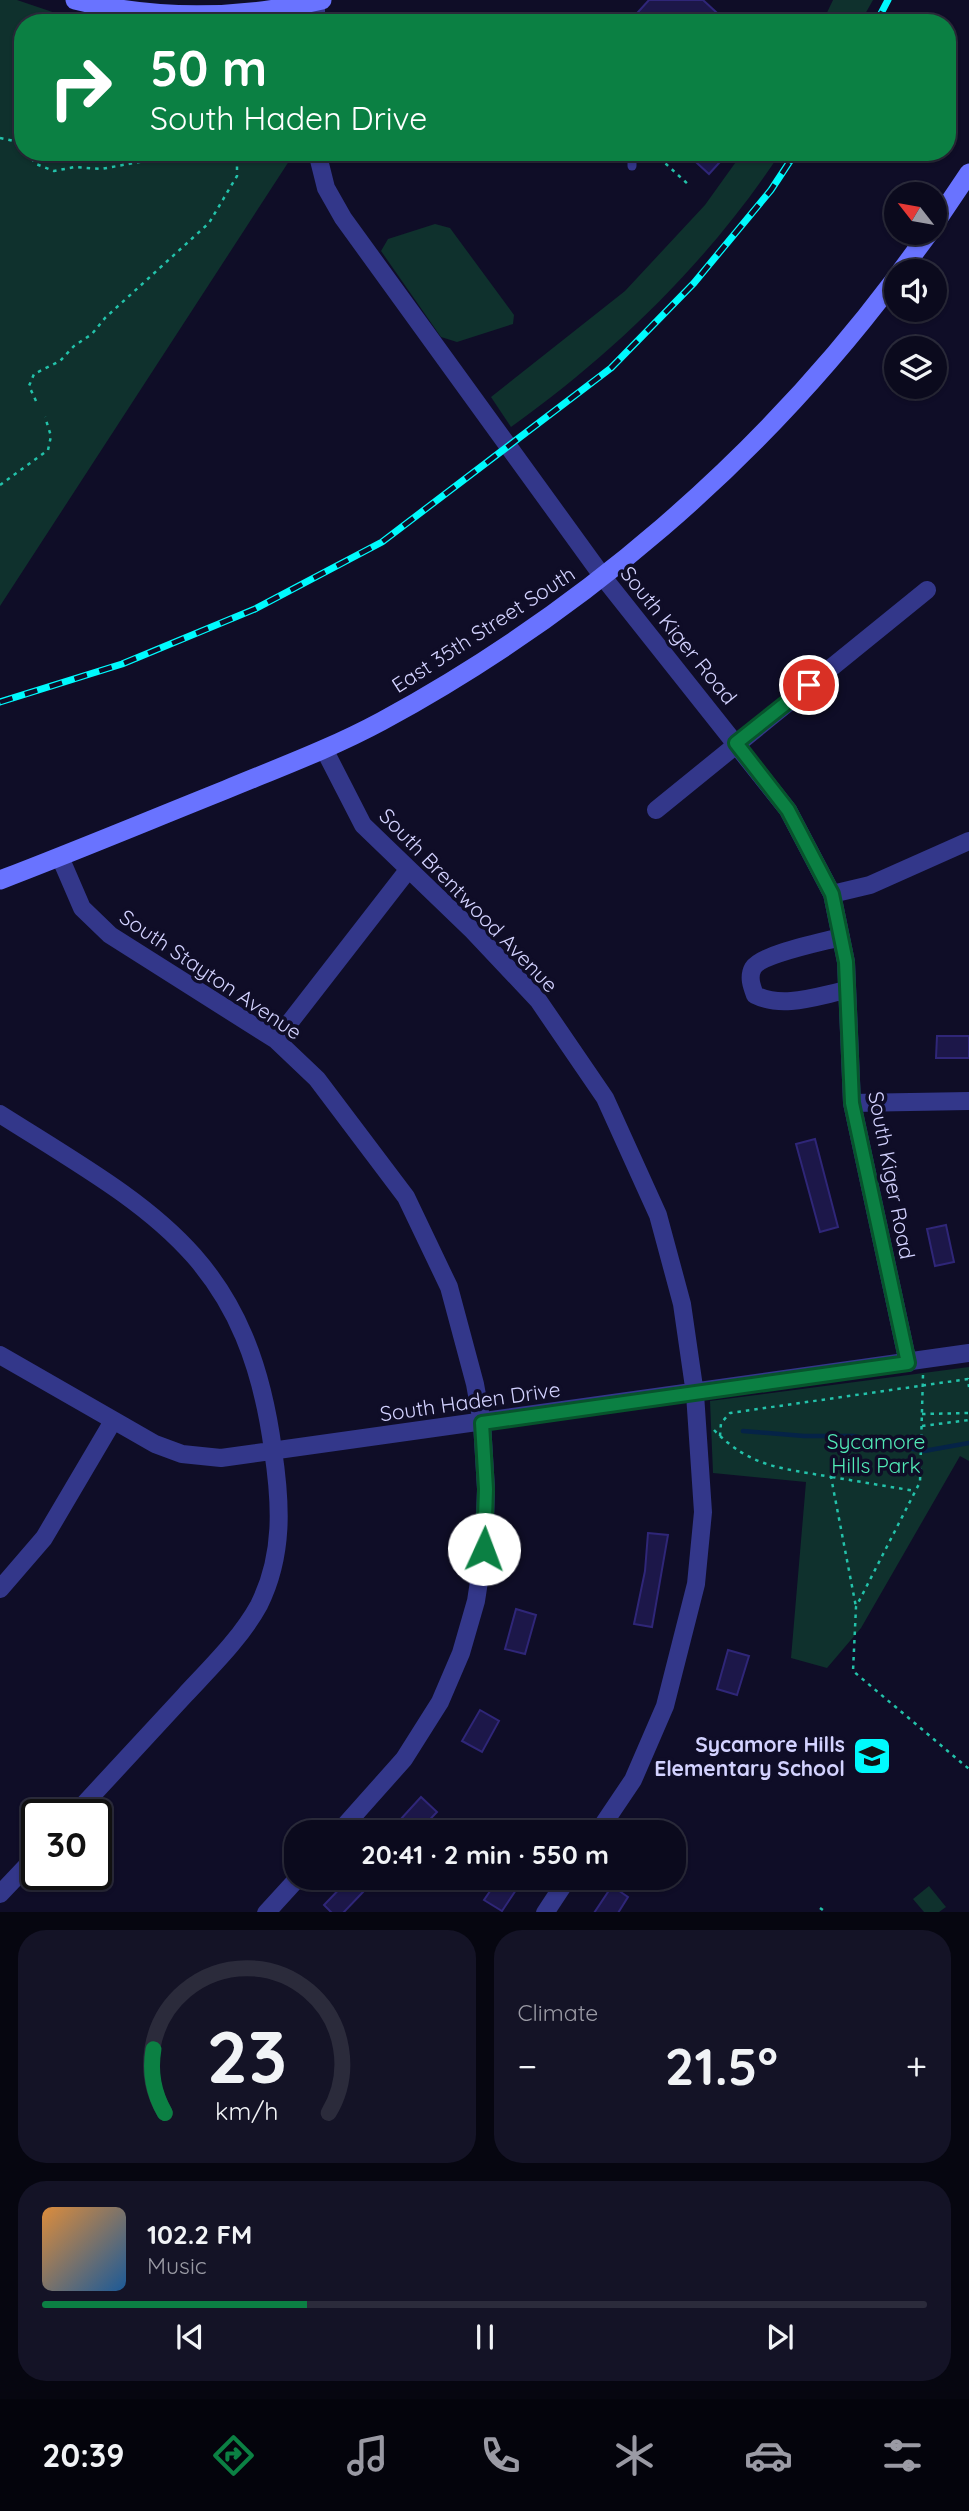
<!DOCTYPE html>
<meta charset="utf-8">
<style>
:root{--surface:#0b0a1d;--page:#141326;--text:#f1f3f6;--muted:#9a9aa4;--line:#2b2b3b;--accent:#0b8043}
body{margin:0;font-family:Quicksand,sans-serif;background:var(--page);color:var(--text);height:100vh;display:flex;flex-direction:column;font-size:26px;white-space:nowrap}
*{box-sizing:border-box;margin:0}
p{font-size:23px;color:var(--muted)}
.icon{flex:none;width:38px;height:38px;fill:none;stroke:currentColor;stroke-width:2;stroke-linecap:round;stroke-linejoin:round}
.map{position:relative;height:1912px;overflow:hidden}
.sheet{display:flex;flex-direction:column;gap:18px;padding:18px;background:#060610;flex:1}
.sheet>*{flex:none}
.top-card{position:absolute;left:14px;top:14px;width:942px;height:147px;border-radius:28px;box-shadow:0 2px 5px #0004,0 0 0 2px var(--line);background:#0b8043;color:#fff;overflow:hidden}
.needle{width:46px;rotate:301deg}
.controls{position:absolute;left:884px;top:182px;display:grid;gap:14px}
.controls a{display:grid;place-items:center;width:63px;height:63px;border-radius:50%;background:var(--surface);box-shadow:0 2px 5px #0004,0 0 0 2px var(--line);font-size:35px}
.speed{position:absolute;left:21px;top:1799px;display:flex;gap:14px;font-size:35px;font-weight:700;text-align:center}
.speed>*{display:grid;place-content:center;width:91px;height:91px;border-radius:50%;background:var(--surface);box-shadow:0 2px 5px #0004,0 0 0 2px var(--line);line-height:1}
.speed .limit{border:4px solid #111;border-radius:10px;background:#fff;color:#111}
.pin{position:absolute;display:grid;place-items:center;width:60px;height:60px;color:#fff;margin:-30px;border:4px solid #fff;border-radius:50%;box-shadow:0 2px 7px #0007}
.me{position:absolute;width:77px;margin:-38px;rotate:2deg;stroke-linejoin:round;filter:drop-shadow(0 0 5px #0008)}
.turn{display:flex;align-items:center;gap:24px;height:147px;padding:0 21px;font-size:32px}
.turn .icon{width:91px;height:91px;stroke-width:2.5}
.turn b{display:block;font-size:49px;line-height:60px}
.big{font-size:52px;font-weight:800;line-height:1.1}
.sheet .card{flex:1;display:flex;flex-direction:column;justify-content:center;gap:10px;min-width:0;padding:0 24px;border-radius:28px;background:var(--page)}
.sheet .dial{align-items:center;gap:0}
.dial svg{height:182px;overflow:visible;fill:none;stroke:var(--line);stroke-width:7;stroke-linecap:round;text-anchor:middle}
.dial text{fill:var(--text);stroke:none}
.song{display:flex;align-items:center;gap:21px}
.cover{width:84px;height:84px;border-radius:10px;background:linear-gradient(135deg,hsl(30 70% 55%),hsl(210 70% 35%))}
.played{height:7px;border-radius:4px;background:linear-gradient(90deg,var(--accent) 30%,var(--line) 30%)}
.keys{display:flex;justify-content:space-around;direction:ltr}
.heat{display:flex;justify-content:space-between;align-items:center;font-size:38px;direction:ltr}
.sheet .tiles{flex:1;display:grid;gap:18px;grid-template-columns:1fr 1fr}
.card:last-child{grid-column:span 2}
.trip{position:absolute;left:284px;top:1820px;width:402px;height:70px;border-radius:28px;background:var(--surface);box-shadow:0 2px 5px #0004,0 0 0 2px var(--line);font-weight:800;line-height:70px;text-align:center}
.dock{display:flex;height:112px;justify-content:space-around;align-items:center;background:#04040c;color:var(--muted)}
.dock .icon{width:49px;height:49px}
.dock .active{color:var(--accent)}
.dock b{font-size:32px;color:var(--text)}
.map>svg:first-child{display:block}
.green{fill:#0f312d}
.lines{fill:none;stroke-linecap:round;stroke-linejoin:round}
.stream{stroke:#052347;stroke-width:4.5}
.building{fill:#1c1749;stroke:#2f2678;stroke-width:2}
.path{stroke:#23c2aa;stroke-width:2.5;stroke-dasharray:3.5 5;stroke-linecap:butt}
.service{stroke:#33378a;stroke-width:9}
.minor{stroke:#33378a;stroke-width:18}
.secondary{stroke:#6973ff;stroke-width:19}
.rail-casing{stroke:#00fafd;stroke-width:7}
.rail{stroke:#0f0d27;stroke-width:4.5;stroke-dasharray:13;stroke-linecap:butt}
.route-casing{stroke:#07532c;stroke-width:18}
.route{stroke:#0b8043;stroke-width:12}
.labels{text-anchor:middle;dominant-baseline:central;stroke-width:7;stroke-linejoin:round;paint-order:stroke}
.street-label{font-size:21px;fill:#d3d2ff;stroke:#0f0d27}
.park-label{font-size:21px;fill:#52ebb7;stroke:#0f0d27}
.poi-label{font-size:21px;font-weight:bold;fill:#d3d2ff;stroke:#0f0d27;text-anchor:end}
</style>
<div class="map">
<svg width="969" height="1913" viewBox="0 0 969 1913">
<rect width="100%" height="100%" fill="#0f0d27"/>
<path class="green" d="M0 0H17L85 23H23V152H295L0 606Z
M833 0H873L860 23H822Z
M743 152H781C710 260 616 352 511 427L491 397 625 291 705 205Z
M435 224 450 228 514 315 513 324 457 342 441 337 381 251 388 239Z
M969 1367V1461L960 1456 861 1628 827 1668 791 1658 806 1482 713 1473 710 1401Z
M929 1886 946 1907 939 1912H924L913 1899Z"/>
<g class="lines">
<path class="stream" d="M743 1431 804 1436H853L918 1450
M924 1451 969 1443"/>
</g>
<path class="building" d="M649 0H703L728 23H628Z
M685 152H729L709 174Z
M937 1036H969V1058H936Z
M815 1139 838 1227 820 1232 796 1144Z
M946 1225 954 1262 935 1266 927 1229Z
M648 1533 668 1535 652 1627 634 1624 645 1571Z
M516 1609 536 1615 525 1654 505 1649Z
M728 1650 749 1656 737 1695 717 1689Z
M480 1710 499 1721 482 1752 462 1741Z
M421 1797 437 1812 418 1832H389Z
M350 1878 364 1891 343 1913H332L324 1905Z
M499 1878H524L502 1911 484 1900Z
M612 1886 628 1897 618 1913H594Z"/>
<g class="lines">
<path class="path" d="M0 138 14 141 23 148
M26 152 36 164 54 171 75 167 101 169 194 152
M653 152 690 186
M645 161 656 152
M36 401 29 386 34 374 60 361 74 346 92 334 105 318 209 223 237 176V164L229 152
M0 485 48 450 51 436 45 417
M923 1375 920 1482 856 1607 853 1671 969 1769
M922 1414 969 1413
M922 1426 969 1420
M714 1430C751 1468 782 1468 831 1477L856 1607
M720 1436 721 1423 730 1413 968 1379 969 1387
M832 1477 915 1491
M820 1908 827 1913"/>
<path class="service" d="M632 152V166"/>
<path class="minor" d="M316 23V0
M317 152 326 188 343 218 603 577 788 810 832 894 846 962 852 1103 908 1363
M324 749 363 825 473 931 538 1000 605 1098 658 1215 682 1304 695 1394 703 1512 696 1584 665 1706 633 1780 598 1832
M656 810 927 590
M60 857 82 908 110 935 276 1040 317 1079 406 1197 449 1287 475 1384 482 1423 486 1489 484 1549 476 1601 461 1653 440 1702 404 1759 339 1832
M832 894 870 885 969 841
M841 937C823 942 761 954 753 968 748 977 752 987 755 995 783 1009 817 996 847 990
M276 1040 408 870
M852 1103 969 1101
M0 1114C152 1210 247 1255 273 1450 281 1503 284 1555 259 1605 241 1638 211 1667 185 1695 148 1735 111 1775 74 1815
M0 1355 155 1444 182 1454 221 1458 969 1353
M0 1589 44 1538 113 1421
M0 1894 37 1855
M266 1913 298 1878
M545 1913 568 1878"/>
<path class="secondary" d="M75 0C156 20 241 19 322 0
M934 225 969 173
M901 271 929 233
M0 880C76 851 150 820 225 790 278 768 332 748 382 721 583 612 759 460 896 278"/>
<defs>
<path id="rail" d="M876 23 888 0
M0 702 122 664 255 609 382 542 611 368 694 283 771 190 796 152"/>
</defs>
<use href="#rail" class="rail-casing"/>
<use href="#rail" class="rail"/>
</g>
<g class="lines">
<defs>
<path id="route" d="M484 1549 486 1489 482 1423 908 1363 852 1103 846 962 832 894 788 810 736 743 809 685"/>
</defs>
<use href="#route" class="route-casing"/>
<use href="#route" class="route"/>
</g>
<defs>
<symbol id="school-square" viewBox="-11 -11 22 22"><rect x="-9" y="-9" width="18" height="18" rx="4" fill="#00fafd" stroke="#0f0d27"/><path d="M0-5L7-2L0 1L-7-2ZM-4 1L0 2.5L4 1V4Q0 6-4 4Z" fill="#111"/></symbol>
</defs>
<g fill-rule="evenodd">
<use href="#school-square" x="850" y="1734" width="44" height="44"/>
</g>
<g class="labels">
<g class="street-label">
<text transform="translate(483 629) rotate(-33)">East 35th Street South</text>
<text transform="translate(679 635) rotate(51)">South Kiger Road</text>
<text transform="translate(469 900) rotate(46)">South Brentwood Avenue</text>
<text transform="translate(211 974) rotate(34)">South Stayton Avenue</text>
<text transform="translate(892 1175) rotate(79)">South Kiger Road</text>
<text transform="translate(470 1401) rotate(-8)">South Haden Drive</text>
</g>
<g class="park-label">
<text x="876" y="1441">Sycamore<tspan x="876" dy="24">Hills Park</tspan></text>
</g>
<g class="poi-label">
<text x="845" y="1744">Sycamore Hills<tspan x="845" dy="24">Elementary School</tspan></text>
</g>
</g>
</svg>
<div class="controls">
<a><svg class="needle" viewBox="-14 -14 28 28"><path d="M0-13l5 13h-10z" fill="#e53935"/><path d="M0 13l5-13h-10z" fill="#9a9aa4"/></svg></a>
<a><svg class="icon" aria-label="sound" viewBox="0 0 24 24"><path d="M4 9h4l5-4v14l-5-4H4zM17 9q2 3 0 6"/></svg></a>
<a><svg class="icon" aria-label="layers" viewBox="0 0 24 24"><path d="M12 4l9 5-9 5-9-5zM3 14l9 5 9-5"/></svg></a>
</div>
<div class="speed"><div class="limit">30</div></div>
<div class="pin" style="left:809px;top:685px;background:#d93025"><svg class="icon" aria-label="arrive" viewBox="0 0 24 24"><path d="M6 21V4h12l-3 4 3 4H6"/></svg></div>
<svg class="me" style="left:484px;top:1549px" viewBox="-20 -20 40 40"><circle r="19" fill="#fff"/><path d="M0-13L10 11 0 6-10 11z" fill="#0b8043"/></svg>
<div class="trip">20:41 · 2 min · 550 m</div>
<div class="top-card">
<div class="turn"><svg class="icon" aria-label="right" viewBox="0 0 24 24"><path d="M7 20v-9h11M14 6l5 5-5 5"/></svg><div><b>50 m</b>South Haden Drive</div></div>
</div>
</div>
<section class="sheet">
<div class="tiles">
<div class="card dial"><svg viewBox="0 0 100 80">
<path d="M14 69A42 42 0 1 1 86 69"/>
<path d="M14 69A42 42 0 0 1 9 41" stroke="#0b8043"/>
<text x="50" y="56" font-size="32" font-weight="700">23</text>
<text x="50" y="72" font-size="11">km/h</text>
</svg></div>
<div class="card"><p>Climate</p>
<div class="heat"><a>−</a><b class="big">21.5°</b><a>+</a></div>
</div>
<div class="card">
<div class="song"><i class="cover"></i><div><b>102.2 FM</b><p>Music</p></div></div>
<div class="played"></div>
<div class="keys"><svg class="icon" aria-label="previous" viewBox="0 0 24 24"><path d="M18 5L8 12l10 7zM5 5v14"/></svg><svg class="icon" aria-label="pause" viewBox="0 0 24 24"><path d="M8 5v14M16 5v14"/></svg><svg class="icon" aria-label="next" viewBox="0 0 24 24"><path d="M6 5l10 7-10 7zM19 5v14"/></svg></div>
</div>
</div>
</section>
<nav class="dock">
<b>20:39</b>
<svg class="icon active" aria-label="directions" viewBox="0 0 24 24"><path d="M12 3l9 9-9 9-9-9zM9 14v-3h6M13 9l2 2-2 2"/></svg>
<svg class="icon" aria-label="music" viewBox="0 0 24 24"><path d="M9 18V5l10-2v13"/><circle cx="6" cy="18" r="3"/><circle cx="16" cy="16" r="3"/></svg>
<svg class="icon" aria-label="phone" viewBox="0 0 24 24"><path d="M5 4h4l2 5-3 2q2 4 5 5l2-3 5 2v4C11 20 4 13 5 4z"/></svg>
<svg class="icon" aria-label="climate" viewBox="0 0 24 24"><path d="M12 3v18M4 7l16 10M4 17L20 7"/></svg>
<svg class="icon" aria-label="car" viewBox="0 0 24 24"><path d="M5 17H2v-5l4-1 3-4h7l3 4 3 1v5h-3M9 17h6M6 11h13"/><circle cx="7" cy="17" r="2"/><circle cx="17" cy="17" r="2"/></svg>
<svg class="icon" aria-label="filters" viewBox="0 0 24 24"><path d="M4 7h16M4 17h16"/><circle cx="9" cy="7" r="2"/><circle cx="15" cy="17" r="2"/></svg>
</nav>
